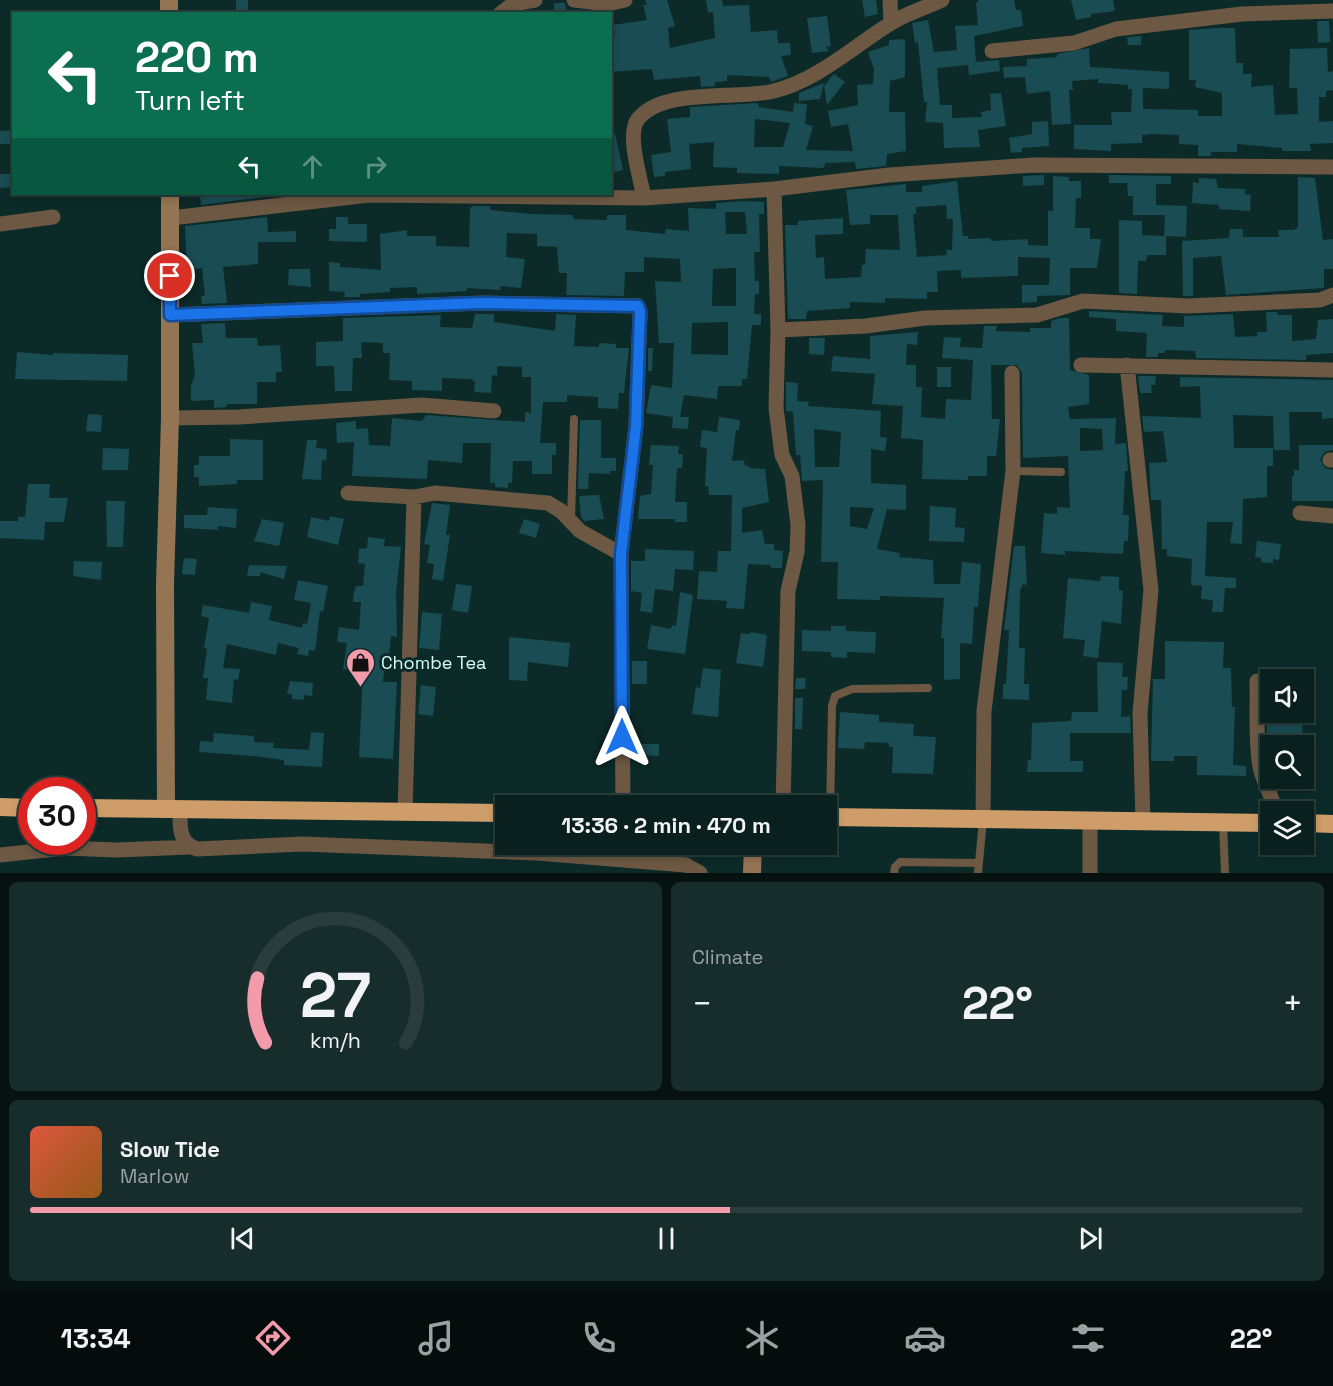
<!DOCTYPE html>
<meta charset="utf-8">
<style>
:root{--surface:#09201e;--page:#172d2b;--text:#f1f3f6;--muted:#99a3a4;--line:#293e3c;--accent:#f39aab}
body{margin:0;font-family:"Space Grotesk",sans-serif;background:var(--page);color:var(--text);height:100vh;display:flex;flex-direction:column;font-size:22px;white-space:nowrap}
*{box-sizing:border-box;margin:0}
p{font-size:20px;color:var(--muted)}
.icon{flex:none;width:33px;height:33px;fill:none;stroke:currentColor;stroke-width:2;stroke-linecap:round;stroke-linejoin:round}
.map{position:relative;height:873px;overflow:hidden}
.drawer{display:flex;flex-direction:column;gap:9px;padding:9px;background:#051210;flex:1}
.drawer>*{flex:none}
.guide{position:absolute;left:12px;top:12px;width:600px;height:183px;border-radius:0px;box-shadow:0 3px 9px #0003,0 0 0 2px var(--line);background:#0b6e4f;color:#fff;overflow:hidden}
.buttons{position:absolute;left:1260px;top:669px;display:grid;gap:12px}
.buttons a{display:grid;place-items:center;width:54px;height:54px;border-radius:0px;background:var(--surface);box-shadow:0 3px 9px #0003,0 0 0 2px var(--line);font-size:30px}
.speed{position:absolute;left:18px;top:777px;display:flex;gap:12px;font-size:30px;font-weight:700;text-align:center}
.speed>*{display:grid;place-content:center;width:78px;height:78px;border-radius:50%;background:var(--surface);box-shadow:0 3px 9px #0003,0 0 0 2px var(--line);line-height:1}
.speed .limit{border:9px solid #d22;background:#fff;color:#111}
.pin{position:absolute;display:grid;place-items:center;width:51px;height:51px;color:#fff;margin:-26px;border:3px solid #fff;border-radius:50%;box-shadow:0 2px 6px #0007}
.me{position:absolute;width:66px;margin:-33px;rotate:0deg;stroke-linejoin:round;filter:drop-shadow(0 0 4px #0008)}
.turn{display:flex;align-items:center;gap:21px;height:126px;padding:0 24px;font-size:27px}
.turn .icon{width:78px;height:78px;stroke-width:2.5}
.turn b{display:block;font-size:42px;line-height:51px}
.lanes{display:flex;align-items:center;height:57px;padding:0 24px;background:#0003;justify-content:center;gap:30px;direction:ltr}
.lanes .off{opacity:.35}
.big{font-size:45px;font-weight:700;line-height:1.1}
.drawer .tile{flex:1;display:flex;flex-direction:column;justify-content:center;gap:9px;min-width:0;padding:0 21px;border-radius:9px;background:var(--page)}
.drawer .dial{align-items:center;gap:0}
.dial svg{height:156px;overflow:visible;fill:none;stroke:var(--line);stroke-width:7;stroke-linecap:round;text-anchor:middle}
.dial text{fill:var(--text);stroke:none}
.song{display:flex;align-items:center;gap:18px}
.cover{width:72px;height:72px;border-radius:9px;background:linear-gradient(135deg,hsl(10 70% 55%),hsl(30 70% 35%))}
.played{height:6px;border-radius:3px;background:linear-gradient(90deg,var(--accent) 55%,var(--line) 55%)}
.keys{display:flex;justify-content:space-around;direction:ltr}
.heat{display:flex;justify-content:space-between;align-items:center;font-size:33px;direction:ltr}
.drawer .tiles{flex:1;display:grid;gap:9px;grid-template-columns:1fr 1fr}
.tile:last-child{grid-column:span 2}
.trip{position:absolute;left:495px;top:795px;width:342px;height:60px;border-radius:0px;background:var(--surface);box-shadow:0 3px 9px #0003,0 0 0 2px var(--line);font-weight:700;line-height:60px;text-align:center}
.menu{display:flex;height:96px;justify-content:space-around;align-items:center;background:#040d0c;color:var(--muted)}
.menu .icon{width:42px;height:42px}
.menu .selected{color:var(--accent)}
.menu b{font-size:27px;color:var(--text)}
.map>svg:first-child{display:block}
.building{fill:#1a4c53;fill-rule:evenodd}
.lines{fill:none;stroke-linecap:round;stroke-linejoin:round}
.lane{stroke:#6c5843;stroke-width:8}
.street{stroke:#6c5843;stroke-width:15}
.secondary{stroke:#947453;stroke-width:18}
.highway{stroke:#cf9d69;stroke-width:18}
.route-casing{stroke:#114b97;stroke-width:15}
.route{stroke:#1a73e8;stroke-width:10}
.labels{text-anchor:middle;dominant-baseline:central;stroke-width:6;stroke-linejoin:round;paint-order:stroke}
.poi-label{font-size:18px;fill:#d2fdf8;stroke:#0c2a28;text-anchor:start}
</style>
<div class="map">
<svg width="1333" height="873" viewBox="0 0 1333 873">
<rect width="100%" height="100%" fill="#0c2a28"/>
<path class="building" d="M236 0H248V12H236Z
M645 0H667L675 26 668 28 670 48 715 38 713 12 708 13 706 0H722L723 6 749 5 751 32 777 30 778 43H790L791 55 781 56 788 76 771 82 769 77 727 75V81L715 82V86L701 87 700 76 654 80 652 69 610 72V36H615L613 25 647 20 643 5H647Z
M862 0H876L878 14 865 17Z
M979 0H1014L1016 10H1021L1023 26 974 36 976 62 999 60 1000 71 969 75 968 65 937 68 940 105H952V118L982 117 981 112 991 110 990 94 1001 93 1006 126 978 130 980 147 944 148 943 123 925 122 927 102H924L918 42 915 43 912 23 928 20 934 52 957 50 955 26 978 25 976 3Z
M1071 0H1113L1115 11 1091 14V17L1076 20Z
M554 3H565L567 14H554Z
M827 16 831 46 826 47 829 51 812 53 807 18Z
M1317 21H1329L1330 42 1318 43Z
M1217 28H1235L1236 63H1243V74H1252L1251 87 1273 85 1275 115 1298 114 1297 88H1289L1290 49 1327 48 1328 72 1333 71V90L1326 91V97H1319V122L1333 121V143L1310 144 1311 151H1282V148L1237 144V152H1211V156H1198V145L1179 144V135L1151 134 1142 135V143L1111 144V151L1074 149V125H1112L1111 112H1131L1132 89H1128V85L1098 83V79L1072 81 1073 90H1069L1071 124 1052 125 1050 91 1027 94 1025 77 1004 78 1003 67 1027 66V59L1057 57V54L1089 48 1090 67 1169 72V89L1143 88V109L1198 110V116H1222V93L1195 87 1196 80H1189V30Z
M1141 36V45H1128L1127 37Z
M905 39V77L890 81 889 112H905L906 151 887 154 886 166 856 169 855 162 825 163 824 168 779 166V174L737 173V168L713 167 714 142 689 144 691 169 665 172V176L654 177 651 155 671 152 667 119 690 117V107L758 103 759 107 793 112 794 103 807 104 805 124 813 126 806 150 853 151 848 124 831 127 828 111 858 105 857 85 873 84 874 69 868 52 889 45V40ZM755 119 790 123 783 147H754Z
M834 74 845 82 827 105 824 86Z
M824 83 820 99 799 101V93Z
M1048 121 1049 146 1022 148V152L1011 153 1009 138 1032 134V122Z
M14 130V144H0V131Z
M610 134H615L623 170 610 173Z
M0 174H14V187L0 188Z
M1044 175V185L1023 186V176Z
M1109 175 1171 176V184H1156V205L1187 206 1186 237 1166 236V255H1147L1146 261H1138L1137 294 1119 293V220L1142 221V235L1164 236 1165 215H1133V196H1128L1127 183H1109Z
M1053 176 1069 177V181H1081V198H1076L1075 228H1090V239H1101L1097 268H1070V295L1037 296V302L1022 303V285H1049L1050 258 1018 257V276L961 278V270L937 271 938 292H927V299L885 298V303L850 302V308L807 311 806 319H788L785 225H798V221L843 218V234L815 235 816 258 824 257 825 279 861 277 862 265H865L866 249 900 250 898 215H870V224L850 225 846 190 906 184V192H922V186L957 181 963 236H968V239L991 238V241L1028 239V245L1048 246V211H1053ZM946 205 947 219H953L952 250H946L947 255 917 257 913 214H916V207Z
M1298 177 1315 178 1323 240 1333 239V269H1324V288L1226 295 1221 256 1193 258V296H1183L1182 241 1229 238 1230 229H1243V237H1279L1278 230H1294L1298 227Z
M1199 178 1216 179 1218 188 1245 189V194L1251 195 1250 211 1219 209V205L1192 203 1193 182 1199 183Z
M200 194H264V197L201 205Z
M744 201 764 202V214H759L760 252H754L755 281H759V294H755L754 314H761V325H752L747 379H742V386H718L717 399 684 395 680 417H689L688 429 672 428 673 417 646 413 651 385 672 388 674 343H659L655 281 681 282 680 259 644 257V272H625L624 296 566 295 567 273H559L557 247 537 246V234L507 233 506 257 525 259 521 288 501 286 500 290 467 288V291L417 294V287L390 288V292L360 294V297H344L345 292 329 291V262L340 263V267L381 270 380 234 407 230V236H436V246L469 247 470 208 473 206H490V210L532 214 573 215V219L607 220V215H626V230L665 234 666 229 689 231 688 208 716 209V203ZM725 212H745L747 234H726ZM736 268V306H712L713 269ZM728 322V355L691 354 692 323Z
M267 217 268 232 296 231V242H258V264L223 267 227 303 202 304 201 296H205L202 268 187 270 185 226Z
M336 217H348V224H367V242L329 241V229H336Z
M289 269H310L311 287 288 285Z
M1089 311 1163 315 1162 326 1184 327V316L1233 314 1235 337 1257 336V332H1267L1266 312H1277V315H1292V341L1316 339 1318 320 1333 319V353L1306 355V360L1196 358 1195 351 1165 350V353H1158V357H1146L1147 333 1116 331V319L1089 317Z
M475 314H494V322L555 331 556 314 576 315 574 346 599 347V343L616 344V348H629L624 393H619L618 409 598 408V397L567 395V402H543L540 443H556V455H552V474H532V461H513L512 483H508V488L495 487V483H490L491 443H463L462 463 428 460 427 479 352 476 354 442 337 443 336 423 356 421V429L368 428 369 445 390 446 392 418 422 421 426 415 525 422V412L531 413V377H522V367L497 366V376L492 375 491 393 474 392 475 382 471 379 442 378V391L412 390V381L389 380 390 353H383V343L361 342 362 358H353L352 391H335L334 366H316V342L343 341V318L441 315 440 327 472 328Z
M1060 318H1069L1070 370 1089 375V404L1068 407 1070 419 1116 418 1115 444 1126 443 1128 471H1125L1123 515H1129L1128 541H1124L1123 554 1065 551V555L1041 553 1044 513 1057 514V507L1070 508 1068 456 1023 458 1022 373 1017 365H991L992 419H1000L996 456H987V476H968V480L922 479 923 440 901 438 903 406 872 404 875 374 831 371 833 356 870 359V336L918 332 917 345 907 344 906 365H916V387H922L921 417 945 419 946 399 971 400 973 360 942 358 944 337 961 338 960 347 982 348 984 326H997L996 331 1030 332V328H1051V321ZM1080 428 1102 429 1103 450 1080 451Z
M225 323 226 338H257L258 346 280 345 282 372H276V382H257V404H227V407L214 408V400L191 401V386L195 375 192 343H203L201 324Z
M809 338H825L824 355 809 354Z
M648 348H653L652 371H648Z
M17 352 53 355V353L128 355 127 381 15 379Z
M937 367H951V387H937Z
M1138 376H1156L1155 385H1151L1152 393H1140Z
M1180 377 1333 380V418L1322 419V412H1289L1290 450H1274L1273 416 1233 415 1234 448H1273V466H1267V497L1243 499 1242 544 1230 543 1233 522H1207L1205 576 1236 578V588H1225L1223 612H1212L1213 600 1201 599 1202 586 1191 585 1192 559 1167 556V549H1162L1161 500H1151L1149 463 1167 462 1163 431 1144 432 1142 416 1201 418 1200 386 1180 387Z
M786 382 798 383 797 401 809 402 808 406 881 411 880 437 887 438 885 451 871 449V483L906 485V510L887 509 877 549 900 553 899 557 933 560 934 584H960L962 562 981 564 978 607H974L972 644 960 643V679L944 680V638H941L944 598 880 596V600L837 599 838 562H821L823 480 802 481 800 455H796L793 412 786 411ZM814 429 841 432 839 467H815ZM850 507 874 508 867 529 850 526Z
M88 414 102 415 101 432 86 431Z
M719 417 740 420 739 430H736L732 461 744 460 745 466 748 465 749 468 765 469 769 502 742 508V533L762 530 765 544H774V550L783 551 782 568H771V565L748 564 744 609 726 608 727 601 697 599 699 571 717 572 718 551H731L732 495H709L708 486H705L707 448 700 447 702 430 717 432Z
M580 420H601V458H616V471H610V474L589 473 588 489H578Z
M230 439 263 440V480H237V484L199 486V477H194V465H199V456H230Z
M307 440H317L316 448 327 449 326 461 322 460 321 480 302 479Z
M651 445 679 446 678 454H683L682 468H677L675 502H687V522H675V519H638L640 496 651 494 653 465H649Z
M1299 445H1333V450L1325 452 1320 459 1325 468 1333 470V501H1292V476H1294V470H1299Z
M103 448 129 449 128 470H102Z
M28 484H50L49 498H68L64 522H45L44 540 0 538V521H18V517H25Z
M599 495 604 519 584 521 581 517 579 496Z
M106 501H125L123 547H107Z
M432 503 450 505 446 535H450L443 581 432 579 434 564 427 563 430 545 424 544Z
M930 506 956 508 955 527 965 528 964 542 929 541Z
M208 507 237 509 236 528 218 526V530L184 528V515H207Z
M330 516 344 519 338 545 307 537 311 517 329 521Z
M262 519 284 523 279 546 254 541Z
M524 519 540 524 536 538 519 533Z
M368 537 385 539 384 546 401 547 396 592 397 637 391 636 389 656 386 655 383 682H397L393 759 359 757 363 672 343 669 347 643 337 642 339 627 359 630 361 602H353L354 592 356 586H363L365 564 358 563 359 549 367 548Z
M1257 541 1281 544 1279 560 1273 559V563L1261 562V558L1255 557Z
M1014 546H1025L1027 585 1023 584 1020 590 1019 648H1025L1024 684H1029V700L1003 699V684H1006L1009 630H1004Z
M645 549 694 551 693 570 675 569 673 591 655 589 652 613 640 611 642 593 631 591V561H645Z
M184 558 197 559 195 575 182 574Z
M74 561 102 562 101 580 73 576Z
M249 565 287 566 284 579 260 572V576H247Z
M1101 576 1119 577V590L1123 591 1121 624 1102 621 1098 658 1083 656 1085 640 1063 638 1068 578 1100 581Z
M298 580 328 586 323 612 320 611 315 651 309 650 308 656 297 654 299 648 278 643 276 655 227 644 223 668 240 669 238 680 234 679 232 703 206 700 208 678H203L207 649 204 648 209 618 201 616 203 605 249 613 251 602 272 606 269 620 302 628 303 623 307 624 311 603 294 600Z
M456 584 472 586 468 613 452 610Z
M680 592 693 595 685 654 647 649 651 625 671 629 672 625 676 626Z
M422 612 442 614 439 650 419 648Z
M831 626H846V631L876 632 875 653 847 652V658L831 657V652L802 651V630L831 631Z
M751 632 767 635 763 667 736 663 741 633 750 634Z
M509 637 570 643 568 667 528 662 527 681 509 680Z
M1165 641 1224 642 1223 668H1231L1232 707H1235L1233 765 1246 766V776L1197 775V756H1174V761H1151L1153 679H1165Z
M632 661H647V684H632Z
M1097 662 1123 663 1122 677H1128L1127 690H1122L1121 717 1130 716 1131 733H1070V761H1083V772H1027L1028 760H1031L1032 723 1071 721 1072 712H1098Z
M703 668 721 670 718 717 692 714 696 687 700 688Z
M796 678H806L805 689H795Z
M290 681 313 683 312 696 304 695V700L292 699V694H287Z
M421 685 436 687 433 716 418 714Z
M795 698H803L802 729H795Z
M840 712 879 715V722L914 724 913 736 936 737 933 774 892 773 893 747H889V743L865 742 864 749 838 748Z
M1302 716 1303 746H1267V721Z
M311 732 324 733 322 767 284 765V760L254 756 199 752 200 741 213 742 214 733 254 736V742L274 743 273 748 309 750Z
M632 744H659V756L632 755Z"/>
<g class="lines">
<path class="lane" d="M1013 471 1061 472
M571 519 574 419
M830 817 832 706 835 696 852 689 928 688
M1223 823 1225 873
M894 873 895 867 900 862 978 863
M978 873 983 820"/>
<path class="street" d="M574 0 608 4 625 0
M890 0 891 23
M500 14 513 4 535 0
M992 51 1074 43 1116 29 1242 14 1333 11
M774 189 778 330 776 408 782 455 792 476 798 525 797 552 788 591 783 806
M644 198C641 180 626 134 638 119 663 87 738 100 774 91 817 80 852 48 888 25 904 14 925 8 942 0
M171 218 369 195 644 198 774 189 889 175 1034 165 1333 167
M0 224 53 217
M170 315 482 303 638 306 640 312 636 426 621 554 623 806
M778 330 866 326 925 318 1037 315 1083 301 1188 306 1320 300 1333 295
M1081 365 1333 370
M1127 365 1151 590 1140 713 1143 822
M170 418 239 417 422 405 494 411
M1330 460H1333
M348 493 414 497 435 493 548 503 561 511 580 531 621 554
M1300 513 1333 516
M1257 681C1258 709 1255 739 1260 767 1263 783 1273 795 1275 812
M180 809C180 826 178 843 197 849L302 844 537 853 686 865 700 873
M405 812 414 497
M983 820 984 711 1013 471 1012 373
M1090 821V873
M0 855 65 848 117 850 190 847"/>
<path class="secondary" d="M169 14V0
M166 809 165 584 170 418V194
M752 873 753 844"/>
<path class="highway" d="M0 807 32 808
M82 808 506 813
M826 817 1270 823
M1304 823 1333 824"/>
</g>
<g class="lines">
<defs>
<path id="route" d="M170 276V315L482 303 638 306 640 312 636 426 621 554 622 737"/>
</defs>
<use href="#route" class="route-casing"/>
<use href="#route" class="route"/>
</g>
<defs>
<symbol id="shop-pin" viewBox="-11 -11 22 30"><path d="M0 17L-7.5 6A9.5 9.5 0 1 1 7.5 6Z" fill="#f39aab" stroke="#0c2a28"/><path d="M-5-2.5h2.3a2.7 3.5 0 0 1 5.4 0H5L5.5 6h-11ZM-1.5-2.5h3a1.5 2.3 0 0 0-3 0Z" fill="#111"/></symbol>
</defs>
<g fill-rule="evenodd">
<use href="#shop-pin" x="344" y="646" width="33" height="45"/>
</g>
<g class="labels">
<g class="poi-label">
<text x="381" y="662">Chombe Tea</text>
</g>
</g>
</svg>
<div class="buttons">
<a><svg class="icon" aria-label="sound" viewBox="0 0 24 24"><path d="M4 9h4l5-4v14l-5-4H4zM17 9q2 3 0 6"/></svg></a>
<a><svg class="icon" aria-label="search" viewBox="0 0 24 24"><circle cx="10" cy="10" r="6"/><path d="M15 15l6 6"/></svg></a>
<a><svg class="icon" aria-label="layers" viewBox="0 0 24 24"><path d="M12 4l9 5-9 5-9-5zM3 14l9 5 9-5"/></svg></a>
</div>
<div class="speed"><div class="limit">30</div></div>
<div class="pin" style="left:170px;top:276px;background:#d93025"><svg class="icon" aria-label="arrive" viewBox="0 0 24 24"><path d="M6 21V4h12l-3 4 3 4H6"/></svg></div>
<svg class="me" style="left:622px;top:737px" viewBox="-20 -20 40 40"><path d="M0-17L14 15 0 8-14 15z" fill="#1a73e8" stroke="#fff" stroke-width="4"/></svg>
<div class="trip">13:36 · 2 min · 470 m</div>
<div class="guide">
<div class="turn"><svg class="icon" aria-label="left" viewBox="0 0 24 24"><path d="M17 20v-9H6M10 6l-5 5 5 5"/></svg><div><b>220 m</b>Turn left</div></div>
<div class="lanes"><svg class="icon" aria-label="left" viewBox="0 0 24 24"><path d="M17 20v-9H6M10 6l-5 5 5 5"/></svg><svg class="icon off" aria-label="ahead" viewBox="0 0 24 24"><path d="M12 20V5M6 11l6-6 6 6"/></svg><svg class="icon off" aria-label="right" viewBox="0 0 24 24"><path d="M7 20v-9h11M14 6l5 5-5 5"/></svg></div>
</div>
</div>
<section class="drawer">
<div class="tiles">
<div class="tile dial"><svg viewBox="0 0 100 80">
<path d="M14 69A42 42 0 1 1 86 69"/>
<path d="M14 69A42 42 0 0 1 10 36" stroke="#f39aab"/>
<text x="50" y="56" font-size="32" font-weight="700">27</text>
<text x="50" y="72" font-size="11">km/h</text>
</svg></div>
<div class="tile"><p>Climate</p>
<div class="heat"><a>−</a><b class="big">22°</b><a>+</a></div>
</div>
<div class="tile">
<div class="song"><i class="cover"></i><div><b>Slow Tide</b><p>Marlow</p></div></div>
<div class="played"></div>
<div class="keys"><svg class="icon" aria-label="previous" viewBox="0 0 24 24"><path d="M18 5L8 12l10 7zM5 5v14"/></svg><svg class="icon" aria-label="pause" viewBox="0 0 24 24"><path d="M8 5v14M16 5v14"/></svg><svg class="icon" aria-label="next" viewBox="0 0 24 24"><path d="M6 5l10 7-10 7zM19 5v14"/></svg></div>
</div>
</div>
</section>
<nav class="menu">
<b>13:34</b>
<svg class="icon selected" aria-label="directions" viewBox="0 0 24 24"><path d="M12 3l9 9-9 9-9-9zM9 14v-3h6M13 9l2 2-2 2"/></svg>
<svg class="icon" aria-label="music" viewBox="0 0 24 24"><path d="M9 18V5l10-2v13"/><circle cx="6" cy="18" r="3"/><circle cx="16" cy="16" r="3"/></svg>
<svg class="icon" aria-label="phone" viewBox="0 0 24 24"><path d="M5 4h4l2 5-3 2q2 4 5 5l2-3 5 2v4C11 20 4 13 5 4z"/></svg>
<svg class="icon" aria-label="climate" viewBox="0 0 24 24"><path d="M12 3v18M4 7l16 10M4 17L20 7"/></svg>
<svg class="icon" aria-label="car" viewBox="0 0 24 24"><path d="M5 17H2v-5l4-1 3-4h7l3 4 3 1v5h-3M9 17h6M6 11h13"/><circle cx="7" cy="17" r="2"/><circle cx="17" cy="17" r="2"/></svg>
<svg class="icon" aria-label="filters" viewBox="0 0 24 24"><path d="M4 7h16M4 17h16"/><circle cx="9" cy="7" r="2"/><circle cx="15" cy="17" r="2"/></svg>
<b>22°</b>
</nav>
